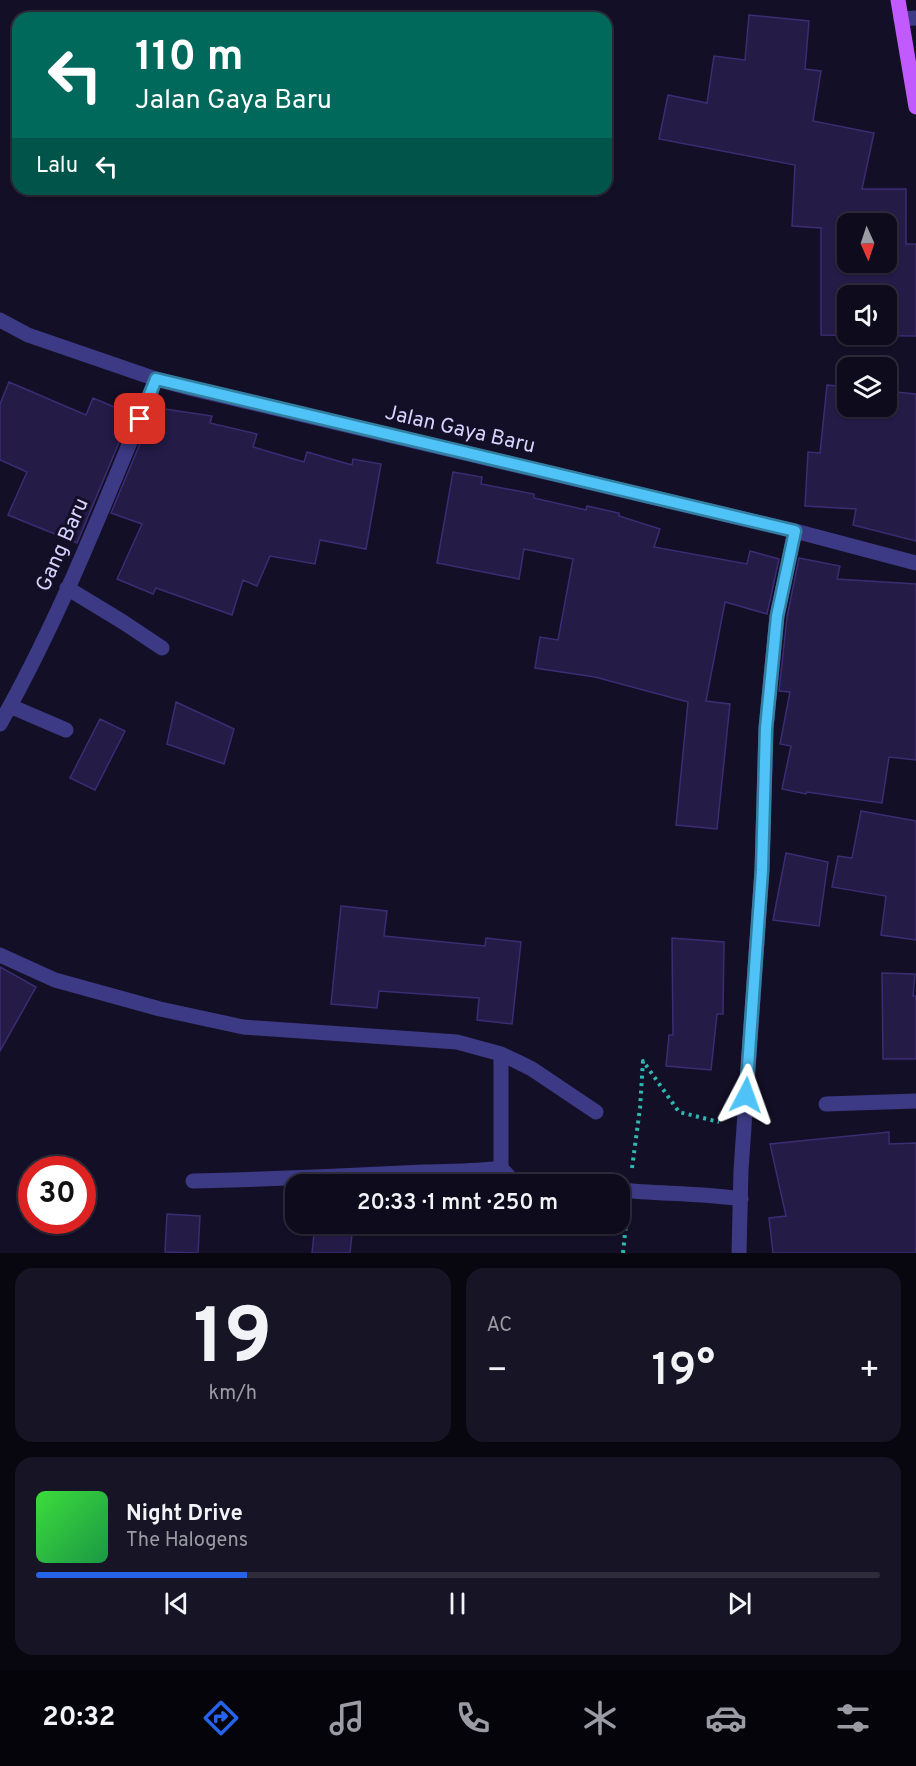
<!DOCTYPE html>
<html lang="id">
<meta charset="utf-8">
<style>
:root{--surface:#0e0b1c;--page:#171425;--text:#f1f3f6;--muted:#9b9ba3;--line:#2e2b3b;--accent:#2563eb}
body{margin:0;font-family:Overpass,sans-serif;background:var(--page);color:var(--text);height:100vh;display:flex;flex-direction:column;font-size:22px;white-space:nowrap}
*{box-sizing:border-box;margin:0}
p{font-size:20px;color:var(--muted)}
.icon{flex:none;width:33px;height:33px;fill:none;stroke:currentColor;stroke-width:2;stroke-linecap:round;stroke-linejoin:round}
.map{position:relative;height:1253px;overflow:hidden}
.drawer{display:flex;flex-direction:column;gap:15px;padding:15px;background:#08060f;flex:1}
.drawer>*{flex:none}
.guide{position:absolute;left:12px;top:12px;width:600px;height:183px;border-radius:18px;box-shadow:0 2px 4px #0004,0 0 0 2px var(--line);background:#00695c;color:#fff;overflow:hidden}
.needle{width:39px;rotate:177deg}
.controls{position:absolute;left:837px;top:213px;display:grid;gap:12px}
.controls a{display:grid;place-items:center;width:60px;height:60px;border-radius:12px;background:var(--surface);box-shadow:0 2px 4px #0004,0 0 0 2px var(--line);font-size:30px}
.speed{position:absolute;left:18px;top:1156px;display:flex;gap:12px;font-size:30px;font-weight:700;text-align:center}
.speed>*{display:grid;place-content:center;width:78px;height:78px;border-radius:50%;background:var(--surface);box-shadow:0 2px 4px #0004,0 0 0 2px var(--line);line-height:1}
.speed .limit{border:9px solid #d22;background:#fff;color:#111}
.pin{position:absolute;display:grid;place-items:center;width:51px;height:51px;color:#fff;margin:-26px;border-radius:12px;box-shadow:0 3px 9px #0006}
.me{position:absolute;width:66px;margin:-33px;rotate:4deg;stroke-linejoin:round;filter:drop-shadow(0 0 4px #0008)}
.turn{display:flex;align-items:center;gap:21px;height:126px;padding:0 24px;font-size:27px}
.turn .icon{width:78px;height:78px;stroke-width:2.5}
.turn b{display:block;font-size:42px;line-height:51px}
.then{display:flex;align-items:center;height:57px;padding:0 24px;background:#0003;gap:12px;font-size:22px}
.big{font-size:45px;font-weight:600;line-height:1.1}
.drawer .tile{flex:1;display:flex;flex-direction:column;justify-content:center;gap:9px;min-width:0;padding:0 21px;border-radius:18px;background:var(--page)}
.drawer .dial{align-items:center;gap:0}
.dial b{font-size:78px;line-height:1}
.song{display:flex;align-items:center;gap:18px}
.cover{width:72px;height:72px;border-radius:9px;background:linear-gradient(135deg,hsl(120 70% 55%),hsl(140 70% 35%))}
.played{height:6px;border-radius:3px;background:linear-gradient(90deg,var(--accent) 25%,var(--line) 25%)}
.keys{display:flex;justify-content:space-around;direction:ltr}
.heat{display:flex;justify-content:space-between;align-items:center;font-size:33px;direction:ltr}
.drawer .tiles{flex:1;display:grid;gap:15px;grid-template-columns:1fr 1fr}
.tile:last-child{grid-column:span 2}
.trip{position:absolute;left:285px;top:1174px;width:345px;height:60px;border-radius:18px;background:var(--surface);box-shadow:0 2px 4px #0004,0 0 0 2px var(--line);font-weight:600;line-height:60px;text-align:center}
.dock{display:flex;height:96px;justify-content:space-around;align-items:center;background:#06040b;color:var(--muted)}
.dock .icon{width:42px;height:42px}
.dock .on{color:var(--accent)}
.dock b{font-size:27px;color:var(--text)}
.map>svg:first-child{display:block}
.building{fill:#241b47;stroke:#3b2d73;stroke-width:1.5;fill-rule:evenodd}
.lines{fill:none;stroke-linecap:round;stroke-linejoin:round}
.path{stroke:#2fb8b0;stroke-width:4;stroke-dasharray:3 4.5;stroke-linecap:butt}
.minor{stroke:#3d3a85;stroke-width:15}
.major{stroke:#c25bff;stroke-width:15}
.route-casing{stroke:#337fa1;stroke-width:15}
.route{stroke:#4fc3f7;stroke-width:10}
.labels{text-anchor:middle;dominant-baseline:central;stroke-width:6;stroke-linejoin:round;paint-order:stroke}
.street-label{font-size:21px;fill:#d9d4ff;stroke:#130f26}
</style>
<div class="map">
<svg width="916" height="1253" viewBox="0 0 916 1253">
<rect width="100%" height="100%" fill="#130f26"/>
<path class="building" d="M749 15 809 21 805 69 821 71 813 121 874 133 862 189H906V244H916V336L821 335V228L792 226 795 165 659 139 668 95 707 103 714 56 745 60ZM848 224H886V262H848ZM848 296H886V334H848Z
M9 382 86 415 93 398 131 414 77 543 8 515 27 472 0 460V404Z
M827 385 848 387V406H886V391L916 394V541L853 525 856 509 805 506 808 452 820 453Z
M165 409 212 416 210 423 257 434 253 447 304 462 307 452 352 465 353 459 381 464 366 549 320 540 315 564 270 556 257 586 243 580 232 615 156 588 153 594 117 579 142 524 111 513 149 422 158 425Z
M453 472 482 477 481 484 534 494V498L586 510 587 506 619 513V516L660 529 654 547 747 564 750 551 779 559 767 614 725 602 706 701 730 704 717 829 676 825 688 702 595 677 535 668 540 637 558 640 573 559 524 549 519 579 437 563Z
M799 558 840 566 837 579 916 584V760L889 757 882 803 807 792 806 794 782 789 791 746 780 744 790 692 779 691 787 617Z
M176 702 234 729 224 764 167 744Z
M100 719 125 731 95 790 70 778Z
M861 811 916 821V940L881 935 886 896 832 887 838 856 852 858Z
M786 853 828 862 819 926 773 920Z
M341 906 387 911 384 936 485 946 486 938 521 942 512 1024 477 1020 479 998 379 991 377 1008 331 1004Z
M672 938 724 942 723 1014H717L711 1070 666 1066 669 1035H673Z
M0 967 36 987 0 1051Z
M882 973 915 974 913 996H916V1059H883Z
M889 1132V1144L916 1143V1253H773L769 1218 786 1216 770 1144Z
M167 1214 200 1216 198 1253 165 1252Z
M315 1224H353L350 1253H312Z"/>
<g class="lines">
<path class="path" d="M632 1168 640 1108 643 1061 679 1112 719 1122
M623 1253 627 1214"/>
<path class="minor" d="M901 19 916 18
M0 320 28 335 156 379 193 389 795 531 916 563
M67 588 123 622 162 648
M10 706 66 730
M0 724C62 614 108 495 156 379
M0 955 55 980 160 1009 243 1027 457 1042 501 1054 516 1061 532 1069 596 1112
M826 1104 916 1101
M501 1168 515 1183 534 1185
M193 1181C270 1179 346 1176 423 1172 449 1171 475 1172 501 1168V1054
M620 1190C660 1194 701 1193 741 1199
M739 1253 741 1170 762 870 766 728 777 616 795 531"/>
<path class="major" d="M898 0 916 107"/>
</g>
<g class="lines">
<defs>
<path id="route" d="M140 419 156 379 795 531 777 616 766 728 762 870 746 1095"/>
</defs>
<use href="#route" class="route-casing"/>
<use href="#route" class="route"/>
</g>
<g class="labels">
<g class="street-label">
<text transform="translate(460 430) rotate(13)">Jalan Gaya Baru</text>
<text transform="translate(63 545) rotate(-66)">Gang Baru</text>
</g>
</g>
</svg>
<div class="controls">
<a><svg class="needle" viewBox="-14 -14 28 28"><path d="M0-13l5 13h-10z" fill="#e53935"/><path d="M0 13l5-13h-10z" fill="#9b9ba3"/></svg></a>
<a><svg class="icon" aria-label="sound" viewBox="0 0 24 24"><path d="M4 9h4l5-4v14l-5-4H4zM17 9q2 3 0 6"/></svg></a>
<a><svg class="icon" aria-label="layers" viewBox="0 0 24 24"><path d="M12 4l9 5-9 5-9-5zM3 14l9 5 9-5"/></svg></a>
</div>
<div class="speed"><div class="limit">30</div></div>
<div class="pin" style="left:140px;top:419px;background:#d93025"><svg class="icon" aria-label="arrive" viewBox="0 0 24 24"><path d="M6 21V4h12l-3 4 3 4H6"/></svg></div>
<svg class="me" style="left:746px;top:1095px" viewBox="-20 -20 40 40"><path d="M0-17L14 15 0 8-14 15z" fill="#4fc3f7" stroke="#fff" stroke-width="4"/></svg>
<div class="trip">20:33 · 1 mnt · 250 m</div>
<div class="guide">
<div class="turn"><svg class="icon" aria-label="left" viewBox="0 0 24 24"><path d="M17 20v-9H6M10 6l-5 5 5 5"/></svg><div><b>110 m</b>Jalan Gaya Baru</div></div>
<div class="then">Lalu<svg class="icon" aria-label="left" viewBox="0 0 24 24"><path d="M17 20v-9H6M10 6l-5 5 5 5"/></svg></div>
</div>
</div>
<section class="drawer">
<div class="tiles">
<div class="tile dial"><b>19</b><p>km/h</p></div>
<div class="tile"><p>AC</p>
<div class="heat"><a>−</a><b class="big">19°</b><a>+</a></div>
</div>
<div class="tile">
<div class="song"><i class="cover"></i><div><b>Night Drive</b><p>The Halogens</p></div></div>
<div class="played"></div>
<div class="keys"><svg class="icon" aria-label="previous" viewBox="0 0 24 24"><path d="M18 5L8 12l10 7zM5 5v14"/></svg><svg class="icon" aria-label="pause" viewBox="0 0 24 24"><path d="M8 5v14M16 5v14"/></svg><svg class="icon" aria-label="next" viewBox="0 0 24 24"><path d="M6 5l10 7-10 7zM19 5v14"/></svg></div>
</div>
</div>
</section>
<nav class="dock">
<b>20:32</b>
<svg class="icon on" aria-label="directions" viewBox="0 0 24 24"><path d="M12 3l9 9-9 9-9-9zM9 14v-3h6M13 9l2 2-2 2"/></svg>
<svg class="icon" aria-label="music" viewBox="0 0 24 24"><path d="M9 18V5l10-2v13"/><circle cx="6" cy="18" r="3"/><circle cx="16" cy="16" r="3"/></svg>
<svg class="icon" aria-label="phone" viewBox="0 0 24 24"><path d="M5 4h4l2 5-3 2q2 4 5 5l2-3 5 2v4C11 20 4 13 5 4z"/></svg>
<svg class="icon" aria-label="climate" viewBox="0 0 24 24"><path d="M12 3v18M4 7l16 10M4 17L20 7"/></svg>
<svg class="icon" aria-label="car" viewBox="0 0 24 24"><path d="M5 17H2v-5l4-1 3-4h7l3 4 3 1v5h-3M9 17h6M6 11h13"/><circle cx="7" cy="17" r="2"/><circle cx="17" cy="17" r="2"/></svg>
<svg class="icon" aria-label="filters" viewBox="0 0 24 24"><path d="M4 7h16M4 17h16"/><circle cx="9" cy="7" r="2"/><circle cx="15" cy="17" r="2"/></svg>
</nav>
